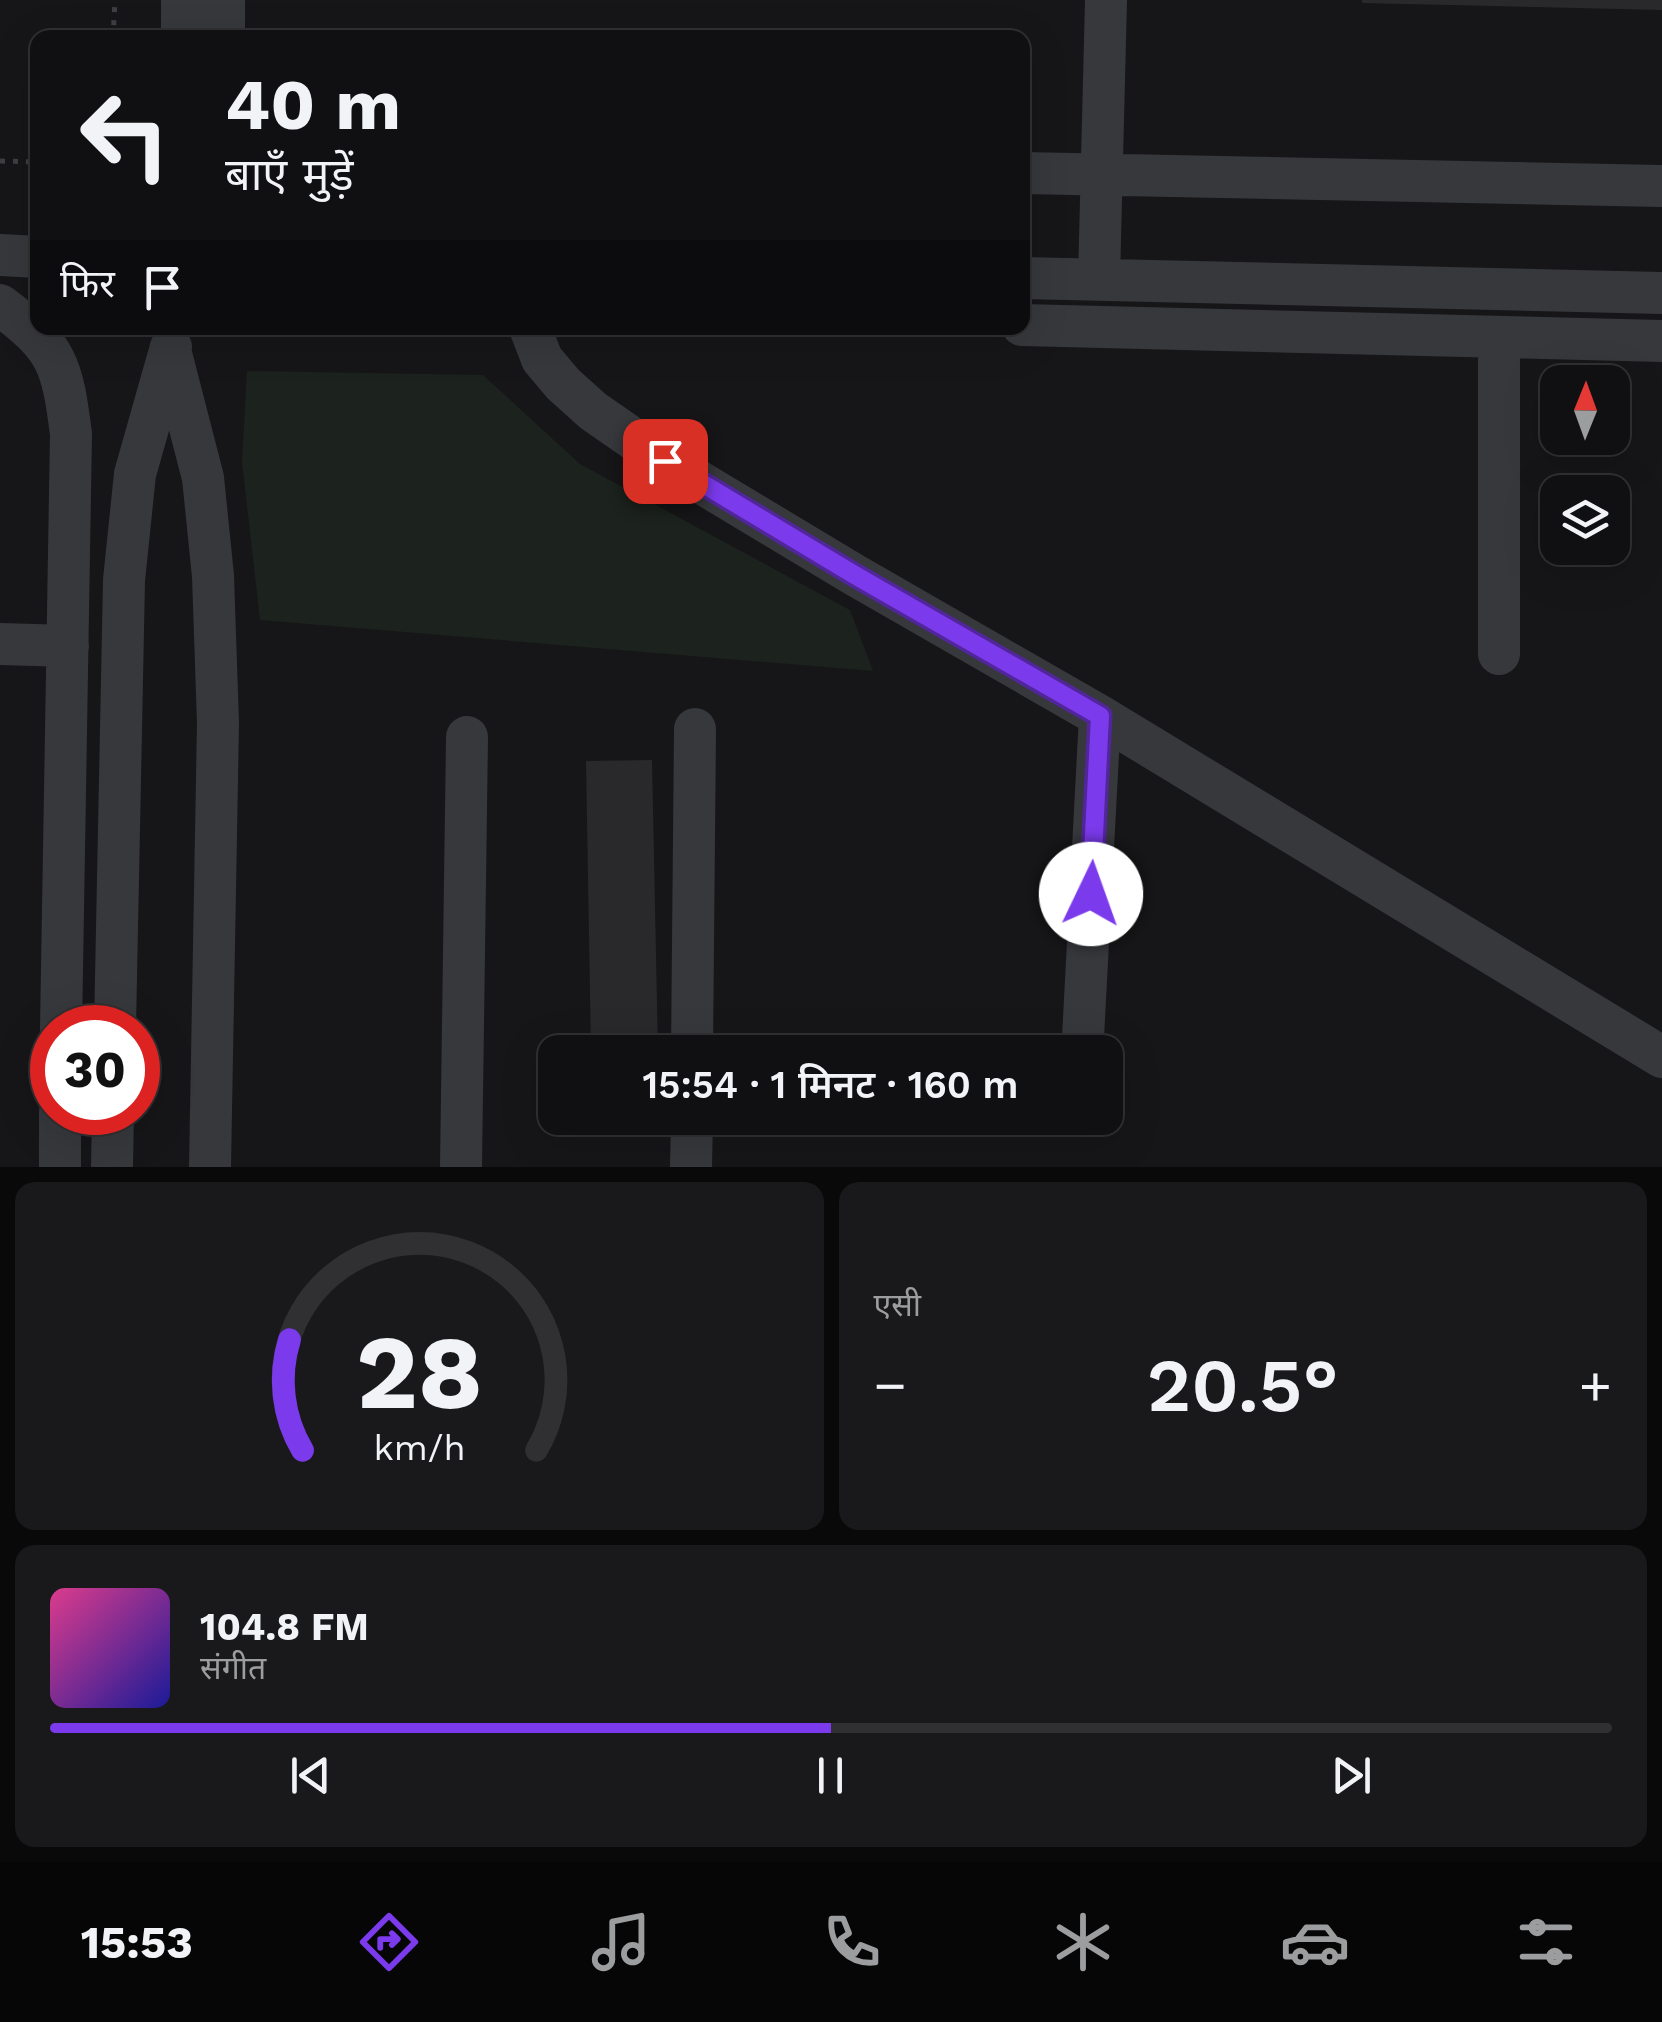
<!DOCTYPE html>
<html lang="hi">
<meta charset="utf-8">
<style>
:root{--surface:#101012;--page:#19191b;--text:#f1f3f6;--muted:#9c9d9f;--line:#303032;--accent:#7c3aed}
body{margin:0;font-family:"Work Sans","Noto Sans Devanagari",sans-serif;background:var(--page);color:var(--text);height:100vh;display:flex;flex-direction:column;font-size:38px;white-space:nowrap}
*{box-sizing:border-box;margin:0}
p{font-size:32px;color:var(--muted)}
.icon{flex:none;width:55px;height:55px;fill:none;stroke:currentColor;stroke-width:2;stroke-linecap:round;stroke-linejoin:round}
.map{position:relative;height:1167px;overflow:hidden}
.panel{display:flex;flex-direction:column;gap:15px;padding:15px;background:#09090a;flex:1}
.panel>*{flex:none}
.top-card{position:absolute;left:30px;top:30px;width:1000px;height:305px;border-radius:20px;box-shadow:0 10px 40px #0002,0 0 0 2px var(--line);background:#101012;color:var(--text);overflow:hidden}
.needle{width:65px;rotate:1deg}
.buttons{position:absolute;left:1540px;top:365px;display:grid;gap:20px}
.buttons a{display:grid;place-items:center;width:90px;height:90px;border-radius:20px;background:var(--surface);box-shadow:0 10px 40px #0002,0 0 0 2px var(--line);font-size:50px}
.speed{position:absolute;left:30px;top:1005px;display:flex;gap:20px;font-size:50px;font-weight:700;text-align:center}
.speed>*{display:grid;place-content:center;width:130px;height:130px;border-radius:50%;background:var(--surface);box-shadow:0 10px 40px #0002,0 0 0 2px var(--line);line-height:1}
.speed .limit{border:15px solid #d22;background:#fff;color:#111}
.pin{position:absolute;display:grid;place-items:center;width:85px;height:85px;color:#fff;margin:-42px;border-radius:20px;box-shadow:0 5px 15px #0006}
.me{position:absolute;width:110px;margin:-55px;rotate:3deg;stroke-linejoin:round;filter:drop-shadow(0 0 8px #0008)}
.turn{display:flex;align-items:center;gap:35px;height:210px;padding:0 30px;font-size:45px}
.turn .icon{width:130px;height:130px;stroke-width:2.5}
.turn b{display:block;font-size:70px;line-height:85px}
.then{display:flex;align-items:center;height:95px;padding:0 30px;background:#0003;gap:20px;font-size:38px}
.big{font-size:75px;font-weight:600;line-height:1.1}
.panel .card{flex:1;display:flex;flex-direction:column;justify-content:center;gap:15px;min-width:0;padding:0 35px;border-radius:20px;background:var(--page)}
.panel .dial{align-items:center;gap:0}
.dial svg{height:260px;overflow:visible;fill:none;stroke:var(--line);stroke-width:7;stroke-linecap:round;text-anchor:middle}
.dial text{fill:var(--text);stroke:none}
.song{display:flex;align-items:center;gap:30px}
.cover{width:120px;height:120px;border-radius:15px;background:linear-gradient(135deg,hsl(330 70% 55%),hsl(240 70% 35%))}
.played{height:10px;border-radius:5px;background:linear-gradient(90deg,var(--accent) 50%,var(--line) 50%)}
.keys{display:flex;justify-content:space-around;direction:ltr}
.heat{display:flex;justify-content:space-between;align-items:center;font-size:55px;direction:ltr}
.panel .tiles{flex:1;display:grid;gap:15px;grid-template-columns:1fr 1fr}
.card:last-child{grid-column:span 2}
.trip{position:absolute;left:538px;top:1035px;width:585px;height:100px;border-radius:20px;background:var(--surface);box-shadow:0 10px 40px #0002,0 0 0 2px var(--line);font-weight:600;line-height:100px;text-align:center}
.dock{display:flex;height:160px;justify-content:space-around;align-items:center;background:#060607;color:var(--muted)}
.dock .icon{width:70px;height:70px}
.dock .current{color:var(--accent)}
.dock b{font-size:45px;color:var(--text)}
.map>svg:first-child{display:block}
.green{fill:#1c221d}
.building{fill:#29292c}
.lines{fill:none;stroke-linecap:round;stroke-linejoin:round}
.path{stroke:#3d3f43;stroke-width:5;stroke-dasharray:5 8;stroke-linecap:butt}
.minor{stroke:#37383c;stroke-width:42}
.route-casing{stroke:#51269a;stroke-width:25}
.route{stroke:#7c3aed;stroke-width:18}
</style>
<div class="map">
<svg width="1662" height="1167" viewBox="0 0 1662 1167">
<rect width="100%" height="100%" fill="#161618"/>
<path class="green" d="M247 371 483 375 580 464 850 610 873 671 260 620 242 462Z"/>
<path class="building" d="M1362 0H1662V10L1362 3Z
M652 760 658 1052H591L586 761Z
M592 1118H659V1135L593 1137Z"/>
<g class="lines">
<path class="path" d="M113 38 115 0
M0 161 38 162"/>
<path class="minor" d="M182 0V38
M224 38V0
M1022 173 1662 186
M0 255 38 257
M1022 278 1662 293
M1099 279 1106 0
M0 305C58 348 62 364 71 434L61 1028
M1022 325 1662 341
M530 328 542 359 563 384 593 411 665 461 853 574 1100 716 1662 1057
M1499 337V654
M170 350 203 478 213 576 218 723 210 1167
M0 644 68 646
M115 1028 124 580 135 474 171 347
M1083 1037 1100 716
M692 1052 695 729
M60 1167V1112
M112 1167 113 1112
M461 1167 467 737
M691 1167 692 1118"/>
</g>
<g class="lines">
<defs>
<path id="route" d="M665 461 853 574 1100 716 1091 894"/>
</defs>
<use href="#route" class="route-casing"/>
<use href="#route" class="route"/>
</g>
</svg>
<div class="buttons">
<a><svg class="needle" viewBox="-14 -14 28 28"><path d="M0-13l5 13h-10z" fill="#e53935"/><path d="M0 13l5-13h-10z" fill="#9c9d9f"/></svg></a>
<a><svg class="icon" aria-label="layers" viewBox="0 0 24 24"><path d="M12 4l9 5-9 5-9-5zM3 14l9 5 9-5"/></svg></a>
</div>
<div class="speed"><div class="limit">30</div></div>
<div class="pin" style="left:665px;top:461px;background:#d93025"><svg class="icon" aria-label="arrive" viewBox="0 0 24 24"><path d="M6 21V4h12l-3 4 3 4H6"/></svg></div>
<svg class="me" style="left:1091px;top:894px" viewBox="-20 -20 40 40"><circle r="19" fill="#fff"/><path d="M0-13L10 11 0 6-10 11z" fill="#7c3aed"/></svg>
<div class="trip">15:54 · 1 मिनट · 160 m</div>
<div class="top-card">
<div class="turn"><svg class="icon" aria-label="left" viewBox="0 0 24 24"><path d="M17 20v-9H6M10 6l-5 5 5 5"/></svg><div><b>40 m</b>बाएँ मुड़ें</div></div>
<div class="then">फिर<svg class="icon" aria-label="arrive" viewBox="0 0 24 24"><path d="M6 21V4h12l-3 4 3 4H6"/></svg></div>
</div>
</div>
<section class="panel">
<div class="tiles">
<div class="card dial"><svg viewBox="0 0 100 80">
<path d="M14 69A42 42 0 1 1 86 69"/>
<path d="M14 69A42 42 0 0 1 10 35" stroke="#7c3aed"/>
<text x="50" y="56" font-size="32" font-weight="700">28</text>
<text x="50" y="72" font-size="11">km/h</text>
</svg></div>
<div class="card"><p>एसी</p>
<div class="heat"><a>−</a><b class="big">20.5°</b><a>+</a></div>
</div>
<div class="card">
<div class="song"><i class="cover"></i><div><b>104.8 FM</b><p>संगीत</p></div></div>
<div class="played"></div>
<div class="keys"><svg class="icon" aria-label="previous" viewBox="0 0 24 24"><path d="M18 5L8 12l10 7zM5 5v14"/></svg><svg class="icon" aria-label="pause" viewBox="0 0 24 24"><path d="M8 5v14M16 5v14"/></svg><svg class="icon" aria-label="next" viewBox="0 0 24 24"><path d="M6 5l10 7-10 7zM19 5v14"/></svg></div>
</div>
</div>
</section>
<nav class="dock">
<b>15:53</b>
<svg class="icon current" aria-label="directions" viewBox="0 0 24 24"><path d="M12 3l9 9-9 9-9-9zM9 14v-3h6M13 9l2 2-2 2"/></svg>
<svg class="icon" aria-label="music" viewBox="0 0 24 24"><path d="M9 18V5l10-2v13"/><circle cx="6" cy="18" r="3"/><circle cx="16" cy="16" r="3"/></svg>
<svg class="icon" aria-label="phone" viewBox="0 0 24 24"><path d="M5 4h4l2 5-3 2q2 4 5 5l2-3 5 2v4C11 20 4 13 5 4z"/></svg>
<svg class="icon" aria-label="climate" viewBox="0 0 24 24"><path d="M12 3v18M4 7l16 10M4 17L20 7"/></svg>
<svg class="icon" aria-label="car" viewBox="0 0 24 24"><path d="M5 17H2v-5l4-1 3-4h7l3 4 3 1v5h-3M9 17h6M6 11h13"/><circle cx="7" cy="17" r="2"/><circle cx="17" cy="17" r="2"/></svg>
<svg class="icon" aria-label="filters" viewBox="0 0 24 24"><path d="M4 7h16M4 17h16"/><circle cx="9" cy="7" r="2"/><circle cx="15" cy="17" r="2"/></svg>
</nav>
